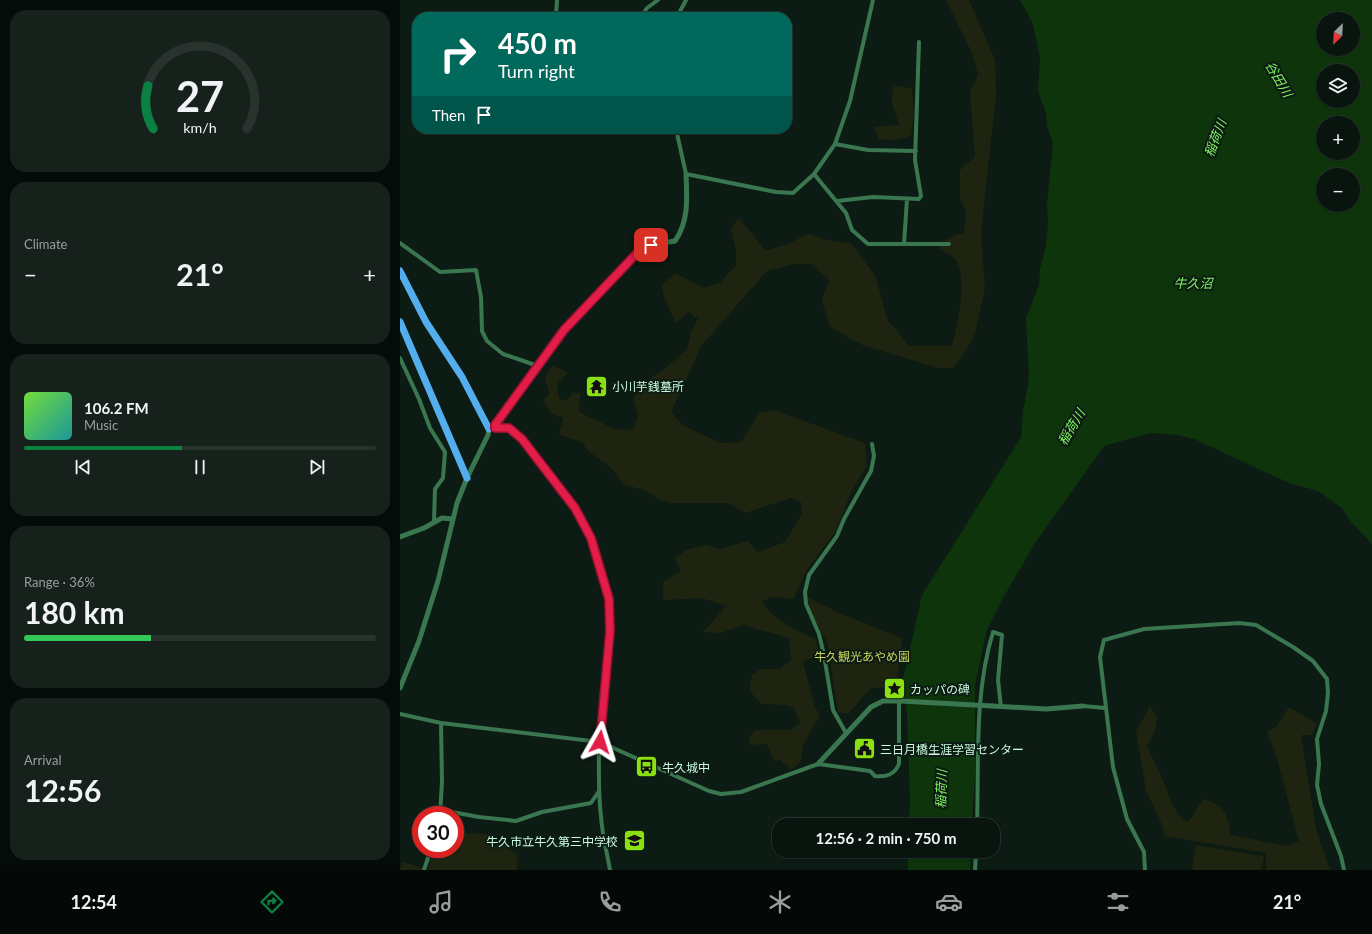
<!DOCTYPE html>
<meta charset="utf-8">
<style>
:root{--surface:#09140e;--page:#17211c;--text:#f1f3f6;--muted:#999e9e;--line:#29332e;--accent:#0b8043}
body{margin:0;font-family:Lato,"Noto Sans JP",sans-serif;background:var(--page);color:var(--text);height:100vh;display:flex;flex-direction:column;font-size:15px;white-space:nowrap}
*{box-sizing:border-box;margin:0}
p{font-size:13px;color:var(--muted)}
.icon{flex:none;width:22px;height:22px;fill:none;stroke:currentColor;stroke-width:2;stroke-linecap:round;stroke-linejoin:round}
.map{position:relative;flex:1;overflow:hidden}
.drawer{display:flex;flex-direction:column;gap:10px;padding:10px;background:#050b08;width:400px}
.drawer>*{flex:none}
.top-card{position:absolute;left:12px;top:12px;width:380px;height:122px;border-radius:16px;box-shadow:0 1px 3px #0004,0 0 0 1px var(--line);background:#00695c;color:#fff;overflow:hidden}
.needle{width:26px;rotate:204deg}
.controls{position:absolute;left:916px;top:12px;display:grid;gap:8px}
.controls a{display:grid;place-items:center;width:44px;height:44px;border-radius:50%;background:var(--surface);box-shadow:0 1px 3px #0004,0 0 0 1px var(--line);font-size:20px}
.speed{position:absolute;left:12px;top:806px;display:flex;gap:8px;font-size:20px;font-weight:700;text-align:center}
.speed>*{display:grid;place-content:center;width:52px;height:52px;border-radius:50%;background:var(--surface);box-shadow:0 1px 3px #0004,0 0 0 1px var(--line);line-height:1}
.speed .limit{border:6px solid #d22;background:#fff;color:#111}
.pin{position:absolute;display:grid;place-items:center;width:34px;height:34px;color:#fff;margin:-17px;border-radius:8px;box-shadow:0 2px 6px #0006}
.me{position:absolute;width:44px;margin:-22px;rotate:6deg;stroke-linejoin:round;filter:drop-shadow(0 0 3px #0008)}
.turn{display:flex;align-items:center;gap:14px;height:84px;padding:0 20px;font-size:18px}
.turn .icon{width:52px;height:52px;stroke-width:2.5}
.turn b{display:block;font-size:28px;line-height:34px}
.then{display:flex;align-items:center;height:38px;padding:0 20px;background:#0003;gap:8px;font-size:15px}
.big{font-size:30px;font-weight:700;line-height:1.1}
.drawer .tile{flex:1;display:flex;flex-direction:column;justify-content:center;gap:6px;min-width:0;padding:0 14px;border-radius:16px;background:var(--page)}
.drawer .dial{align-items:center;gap:0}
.dial svg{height:104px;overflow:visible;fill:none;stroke:var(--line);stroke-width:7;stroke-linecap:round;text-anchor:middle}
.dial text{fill:var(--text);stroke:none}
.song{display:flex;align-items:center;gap:12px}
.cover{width:48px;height:48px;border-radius:6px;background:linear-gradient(135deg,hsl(100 70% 55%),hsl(180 70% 35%))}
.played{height:4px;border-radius:2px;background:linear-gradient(90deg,var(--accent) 45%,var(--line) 45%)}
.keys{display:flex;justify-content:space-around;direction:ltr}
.heat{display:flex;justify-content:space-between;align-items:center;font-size:22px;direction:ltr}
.charge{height:6px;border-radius:3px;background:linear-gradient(90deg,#34c759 36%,var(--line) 0)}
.trip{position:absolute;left:372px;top:818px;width:228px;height:40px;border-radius:16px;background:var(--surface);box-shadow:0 1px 3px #0004,0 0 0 1px var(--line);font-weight:700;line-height:40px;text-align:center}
.dock{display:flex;height:64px;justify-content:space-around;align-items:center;background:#040806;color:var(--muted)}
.dock .icon{width:28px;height:28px}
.dock .selected{color:var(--accent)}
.dock b{font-size:18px;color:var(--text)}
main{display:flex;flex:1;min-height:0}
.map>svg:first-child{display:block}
.green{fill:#1e2410}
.water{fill:#0d340b;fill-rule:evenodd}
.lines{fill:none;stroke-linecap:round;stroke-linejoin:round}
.minor{stroke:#3a764f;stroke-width:4}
.tertiary{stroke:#3a764f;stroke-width:5}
.trunk{stroke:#54aeee;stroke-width:7}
.tertiary-bridge{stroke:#3a764f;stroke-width:5}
.route-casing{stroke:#92132f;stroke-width:10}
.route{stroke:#e11d48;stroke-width:7}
.labels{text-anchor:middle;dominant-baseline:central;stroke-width:4;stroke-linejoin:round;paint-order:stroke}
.poi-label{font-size:12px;fill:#cafbdf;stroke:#0c1b13;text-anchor:start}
.park-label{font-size:12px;fill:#ccd45d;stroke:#0c1b13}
.water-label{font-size:13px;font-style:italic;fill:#80f360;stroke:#0c1b13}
</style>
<main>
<section class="drawer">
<div class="tile dial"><svg viewBox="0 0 100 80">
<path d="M14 69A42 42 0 1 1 86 69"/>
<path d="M14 69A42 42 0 0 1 10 36" stroke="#0b8043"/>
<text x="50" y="56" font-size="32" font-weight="700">27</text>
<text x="50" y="72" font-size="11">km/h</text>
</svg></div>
<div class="tile"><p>Climate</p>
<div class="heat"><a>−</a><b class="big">21°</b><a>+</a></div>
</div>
<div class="tile">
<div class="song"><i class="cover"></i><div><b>106.2 FM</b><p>Music</p></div></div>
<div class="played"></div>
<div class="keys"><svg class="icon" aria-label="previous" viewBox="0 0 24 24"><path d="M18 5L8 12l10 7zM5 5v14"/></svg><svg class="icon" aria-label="pause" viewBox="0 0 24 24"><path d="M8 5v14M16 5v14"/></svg><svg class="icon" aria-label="next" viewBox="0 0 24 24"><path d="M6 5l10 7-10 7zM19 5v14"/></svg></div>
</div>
<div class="tile"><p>Range · 36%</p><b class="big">180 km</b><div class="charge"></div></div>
<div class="tile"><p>Arrival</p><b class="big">12:56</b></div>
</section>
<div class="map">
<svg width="972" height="870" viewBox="0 0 972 870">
<rect width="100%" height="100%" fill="#0c1b13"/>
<path class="green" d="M546 0H569L595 60 596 95 581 231 585 288 575 334 566 350 553 368H538L462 345 430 327 422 300 429 280 411 264H394L367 271 302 345 271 412 283 425 320 443 341 442 360 412 374 410 465 443 467 466 452 490 436 531 406 571 394 599 373 597 362 601C372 619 397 631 415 638L419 655 403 662 415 707 420 715 402 747 401 762 392 770 380 760 374 761 367 744 349 745V738L355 730H391L400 723 394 708 386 705 361 704 349 690 352 675 360 669H380L391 660 389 638 343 625 321 633 303 632 326 606 302 598 263 600V582L281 571 275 559 286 550 306 545 319 549 348 541 357 552 385 542 402 514 401 502 391 498 345 513 328 503H271L258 499 245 490 224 485 210 467 188 451 182 442 159 435 163 418 151 413 143 400 149 394 145 377 153 365 168 373 157 384 159 398 166 401 173 393H180L179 412 215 429 233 430 238 415 233 399 235 395 249 387 252 377 267 367 287 349 291 332 298 319 288 312 276 323C270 309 262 298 262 284L276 273 303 288 320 283 336 265V250L331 229 339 218 366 251 387 244 409 234 427 240 451 243 476 277 487 319 509 346H552C557 327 569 276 555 259 551 255 544 252 539 249 546 238 551 235 564 233L566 211 560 199V170L575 157 570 92 578 75 572 53Z
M494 86 512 88 514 113 511 136 495 140 478 139 474 127 499 125 491 99Z
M407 597 437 612 502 638 501 658 495 687 471 688 448 714 438 712 427 642 412 614Z
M750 706 757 718 754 733 747 746C752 757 758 769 763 780 769 794 773 814 788 822L803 799C826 805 827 814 831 835L885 846 899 841 876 755 867 732 877 726 889 707 917 724 912 735H901L916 829 930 870H866V853L765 836 760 820 746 790 736 731Z
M55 832 87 834 117 855V870H28L34 849H55Z
M796 845 864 856 861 870H792Z
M2 862 23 868 22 870H0Z"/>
<path class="water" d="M620 0H972V544L952 523 942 508 918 491 889 483 794 439 778 435 750 433 704 446 635 543 602 600 587 629 575 685V775L572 825H509L510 799 507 715 503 679 522 595 621 437 623 412 629 378 626 318 639 285 640 268 645 251 648 225 647 203 653 144 647 126 646 113 638 91 640 59 633 24ZM923 19H953V49H923ZM923 71H953V101H923ZM923 123H953V153H923ZM923 175H953V205H923Z
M507 851H571L570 870H508Z"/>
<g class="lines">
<path class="minor" d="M156 17 157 0
M241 17 247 8 258 0
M277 17 286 0
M276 129 286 174 376 192 393 193 414 174 435 144 450 101 473 0
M435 144 468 150 516 151
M414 174 446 213 452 230 468 244H549
M437 201 473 197 519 199 521 196 515 160 519 42
M0 243 40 272 76 270 81 297 82 331 87 341 103 354 138 366
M504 244 507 199
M0 358 19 399 30 428 45 452 43 478 35 489 34 521
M94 428C116 424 127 447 139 461 181 513 210 561 210 630 210 668 201 706 199 744 199 768 198 793 201 816 202 835 207 852 210 870
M683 706 705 708
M0 714 41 723 200 742 309 791 321 794 341 792 418 764 470 771 475 776C487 777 494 775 499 764V701
M446 733 433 710 424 655 419 634 406 604 405 592 409 575 437 536 444 519 471 471 474 456 472 444
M41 810 79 817 116 821 142 812 191 803 199 791
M40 815 42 782 41 723
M577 825C579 761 574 694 593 632L602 635 598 680 601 707
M24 870 31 849
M575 870 576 851
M745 870 744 852 727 819 713 767 700 657 704 640 744 629 839 623 856 625 893 647 913 661 927 679 928 693 926 711 917 739 919 764 917 785 921 804 941 856 944 870"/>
<path class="tertiary" d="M95 427 96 422 104 409 164 329 228 262 238 252 251 245 275 241C289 221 287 198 286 174
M0 537 24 528 42 518 52 519
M0 688 19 641 38 581 57 503 67 478 88 435 89 429
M592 706 646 709 683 706
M418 764 471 707 483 701H501"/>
<path class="trunk" d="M0 271 26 322 62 377 89 429
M0 322 67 478"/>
<path class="tertiary-bridge" d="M501 701 592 706"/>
</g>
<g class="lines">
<defs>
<path id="route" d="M200 742 210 631 209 599 191 538 175 508 122 439 109 428H95V425L164 330 238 252 251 245"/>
</defs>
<use href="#route" class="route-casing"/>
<use href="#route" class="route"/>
</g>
<defs>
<symbol id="temple-square" viewBox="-11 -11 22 22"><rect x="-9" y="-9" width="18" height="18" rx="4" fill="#8ae011" stroke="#0c1b13"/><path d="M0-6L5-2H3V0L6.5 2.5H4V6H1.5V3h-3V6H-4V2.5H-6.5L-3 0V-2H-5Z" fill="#111"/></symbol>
<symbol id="sight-square" viewBox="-11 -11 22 22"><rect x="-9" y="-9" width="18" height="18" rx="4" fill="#8ae011" stroke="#0c1b13"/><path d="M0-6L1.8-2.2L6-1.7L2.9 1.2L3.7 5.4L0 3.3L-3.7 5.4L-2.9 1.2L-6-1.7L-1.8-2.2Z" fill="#111"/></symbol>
<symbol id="civic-square" viewBox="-11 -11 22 22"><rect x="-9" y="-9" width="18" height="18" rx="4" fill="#8ae011" stroke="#0c1b13"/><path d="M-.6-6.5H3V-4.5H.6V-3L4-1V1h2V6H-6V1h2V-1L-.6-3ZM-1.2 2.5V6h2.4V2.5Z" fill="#111"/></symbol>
<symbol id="bus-square" viewBox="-11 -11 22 22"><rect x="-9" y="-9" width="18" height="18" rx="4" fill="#8ae011" stroke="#0c1b13"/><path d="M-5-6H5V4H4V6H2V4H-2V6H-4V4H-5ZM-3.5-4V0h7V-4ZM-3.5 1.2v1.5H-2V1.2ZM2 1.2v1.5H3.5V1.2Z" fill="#111"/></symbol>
<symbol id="school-square" viewBox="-11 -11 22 22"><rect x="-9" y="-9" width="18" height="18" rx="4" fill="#8ae011" stroke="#0c1b13"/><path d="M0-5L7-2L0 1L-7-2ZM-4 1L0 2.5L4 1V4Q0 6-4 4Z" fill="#111"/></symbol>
</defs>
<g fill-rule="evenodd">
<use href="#temple-square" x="184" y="374" width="25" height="25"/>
<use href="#sight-square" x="482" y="676" width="25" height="25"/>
<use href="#civic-square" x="452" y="736" width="25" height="25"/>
<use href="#bus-square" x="234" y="754" width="25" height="25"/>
<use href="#school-square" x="222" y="828" width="25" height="25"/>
</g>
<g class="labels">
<g class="poi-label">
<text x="212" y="386">小川芋銭墓所</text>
<text x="510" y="689">カッパの碑</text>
<text x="480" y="749">三日月橋生涯学習センター</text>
<text x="262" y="767">牛久城中</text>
<text x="218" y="841" text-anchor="end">牛久市立牛久第三中学校</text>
</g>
<g class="park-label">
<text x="462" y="656">牛久観光あやめ園</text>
</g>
<g class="water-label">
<text transform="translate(879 79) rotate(59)">谷田川</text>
<text transform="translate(815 138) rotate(-69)">稲荷川</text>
<text x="793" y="283">牛久沼</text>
<text transform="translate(671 427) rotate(-59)">稲荷川</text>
<text transform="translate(541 789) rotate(-88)">稲荷川</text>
</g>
</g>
</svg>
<div class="controls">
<a><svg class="needle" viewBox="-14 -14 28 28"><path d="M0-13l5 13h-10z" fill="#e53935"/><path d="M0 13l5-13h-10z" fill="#999e9e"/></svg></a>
<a><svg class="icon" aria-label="layers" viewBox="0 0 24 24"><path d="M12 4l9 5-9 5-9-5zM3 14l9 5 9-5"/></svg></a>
<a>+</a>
<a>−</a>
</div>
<div class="speed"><div class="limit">30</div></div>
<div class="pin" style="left:251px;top:245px;background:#d93025"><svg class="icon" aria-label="arrive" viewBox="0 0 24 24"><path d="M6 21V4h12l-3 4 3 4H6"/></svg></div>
<svg class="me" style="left:200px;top:742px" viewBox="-20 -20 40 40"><path d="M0-17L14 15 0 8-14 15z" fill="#e11d48" stroke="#fff" stroke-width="4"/></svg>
<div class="trip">12:56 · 2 min · 750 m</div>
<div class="top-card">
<div class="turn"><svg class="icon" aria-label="right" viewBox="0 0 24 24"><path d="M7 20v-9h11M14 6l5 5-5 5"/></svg><div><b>450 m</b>Turn right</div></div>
<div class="then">Then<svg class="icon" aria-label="arrive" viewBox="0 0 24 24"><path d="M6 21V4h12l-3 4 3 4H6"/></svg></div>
</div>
</div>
</main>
<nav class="dock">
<b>12:54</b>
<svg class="icon selected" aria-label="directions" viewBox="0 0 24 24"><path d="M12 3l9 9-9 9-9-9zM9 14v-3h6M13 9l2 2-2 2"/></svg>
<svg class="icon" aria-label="music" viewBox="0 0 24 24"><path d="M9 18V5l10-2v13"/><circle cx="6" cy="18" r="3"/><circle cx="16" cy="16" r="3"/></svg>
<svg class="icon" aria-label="phone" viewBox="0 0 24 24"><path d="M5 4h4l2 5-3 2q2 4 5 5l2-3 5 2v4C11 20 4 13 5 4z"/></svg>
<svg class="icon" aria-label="climate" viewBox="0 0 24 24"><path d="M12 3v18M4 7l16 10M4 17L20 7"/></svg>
<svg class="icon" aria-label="car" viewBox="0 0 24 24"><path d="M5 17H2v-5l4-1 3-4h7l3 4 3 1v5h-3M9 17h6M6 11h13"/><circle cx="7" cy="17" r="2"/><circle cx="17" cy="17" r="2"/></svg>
<svg class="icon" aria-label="filters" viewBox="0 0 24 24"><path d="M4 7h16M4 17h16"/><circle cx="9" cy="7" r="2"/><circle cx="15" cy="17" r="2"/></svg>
<b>21°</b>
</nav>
